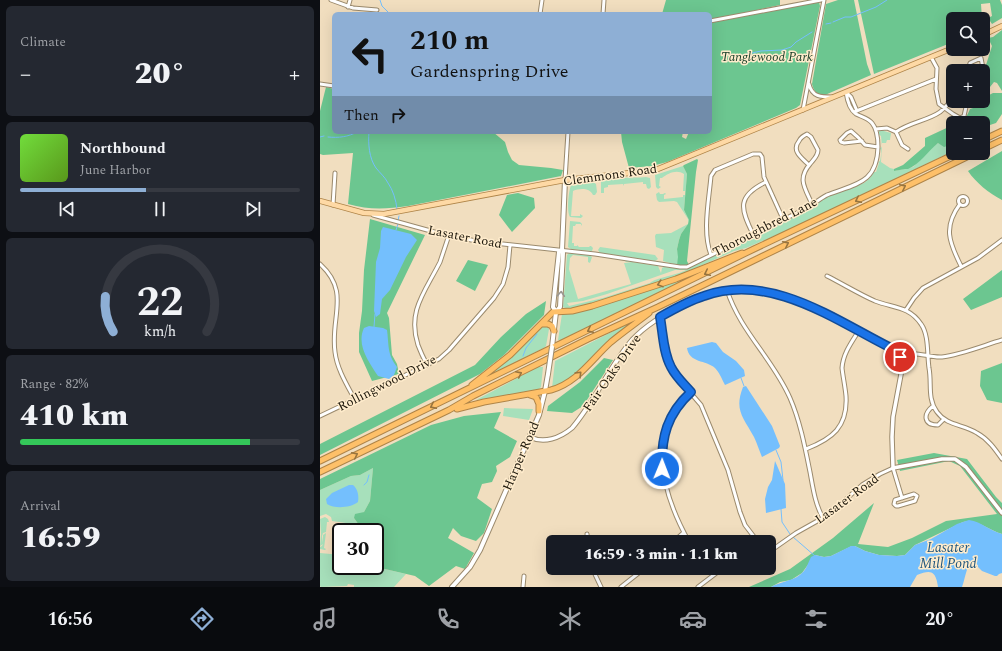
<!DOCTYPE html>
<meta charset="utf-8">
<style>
:root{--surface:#171b24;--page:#242831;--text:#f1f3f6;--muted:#9ea1a6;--line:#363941;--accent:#8eafd5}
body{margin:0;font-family:Spectral,serif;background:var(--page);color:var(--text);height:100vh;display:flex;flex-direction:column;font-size:15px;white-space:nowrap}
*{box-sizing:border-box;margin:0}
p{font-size:13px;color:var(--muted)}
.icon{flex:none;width:22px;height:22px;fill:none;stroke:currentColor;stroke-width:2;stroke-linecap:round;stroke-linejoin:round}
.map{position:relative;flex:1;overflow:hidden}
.sheet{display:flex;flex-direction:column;gap:6px;padding:6px;background:#0d0f14;width:320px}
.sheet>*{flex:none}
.banner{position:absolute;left:12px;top:12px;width:380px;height:122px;border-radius:6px;box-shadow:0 4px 16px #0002;background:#8eafd5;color:#111;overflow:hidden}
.fabs{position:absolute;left:626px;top:12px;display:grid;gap:8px}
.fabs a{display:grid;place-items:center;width:44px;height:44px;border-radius:6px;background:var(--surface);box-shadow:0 4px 16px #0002;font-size:20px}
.speed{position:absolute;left:12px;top:523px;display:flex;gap:8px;font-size:20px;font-weight:700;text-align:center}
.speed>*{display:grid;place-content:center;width:52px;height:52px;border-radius:50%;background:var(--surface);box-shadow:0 4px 16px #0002;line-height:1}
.speed .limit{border:2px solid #111;border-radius:6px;background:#fff;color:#111}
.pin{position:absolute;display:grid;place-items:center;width:34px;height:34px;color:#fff;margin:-17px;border:2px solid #fff;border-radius:50%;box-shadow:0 1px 4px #0007}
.me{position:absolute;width:44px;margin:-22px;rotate:1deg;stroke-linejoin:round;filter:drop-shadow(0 0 3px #0008)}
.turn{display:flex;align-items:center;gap:14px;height:84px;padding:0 12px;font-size:18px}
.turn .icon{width:52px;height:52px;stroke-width:2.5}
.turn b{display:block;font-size:28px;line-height:34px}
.then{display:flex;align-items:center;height:38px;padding:0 12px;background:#0003;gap:8px;font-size:15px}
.big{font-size:30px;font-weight:800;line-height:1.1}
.sheet .tile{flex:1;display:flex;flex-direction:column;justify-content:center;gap:6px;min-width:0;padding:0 14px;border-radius:6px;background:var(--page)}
.sheet .dial{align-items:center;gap:0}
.dial svg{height:104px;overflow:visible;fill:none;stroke:var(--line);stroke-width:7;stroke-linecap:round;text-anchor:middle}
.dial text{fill:var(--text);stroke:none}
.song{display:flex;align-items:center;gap:12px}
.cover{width:48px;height:48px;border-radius:6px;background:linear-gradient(135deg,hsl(100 70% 55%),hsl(90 70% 35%))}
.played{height:4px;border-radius:2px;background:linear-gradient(90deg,var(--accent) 45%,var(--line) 45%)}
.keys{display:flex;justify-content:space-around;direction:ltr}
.heat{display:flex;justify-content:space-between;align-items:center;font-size:22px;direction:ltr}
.charge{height:6px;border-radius:3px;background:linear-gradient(90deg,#34c759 82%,var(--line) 0)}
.trip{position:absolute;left:226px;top:535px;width:230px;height:40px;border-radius:6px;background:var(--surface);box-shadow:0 4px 16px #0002;font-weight:800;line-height:40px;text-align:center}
.dock{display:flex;height:64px;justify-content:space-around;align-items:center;background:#090b0e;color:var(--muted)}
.dock .icon{width:28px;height:28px}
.dock .active{color:var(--accent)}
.dock b{font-size:18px;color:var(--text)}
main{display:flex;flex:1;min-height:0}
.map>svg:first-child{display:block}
.green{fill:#a7e0bb;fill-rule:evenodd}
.forest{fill:#6cc690}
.water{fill:#74bffd}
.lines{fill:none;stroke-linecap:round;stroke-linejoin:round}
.stream{stroke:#74bffd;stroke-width:1}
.minor-casing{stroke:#9b8a6d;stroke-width:5}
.tertiary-casing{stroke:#9b8a6d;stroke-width:5.5}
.secondary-casing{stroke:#9b8a6d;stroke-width:6}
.primary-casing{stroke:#af8448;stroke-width:6}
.motorway-casing{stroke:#af8448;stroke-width:7}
.minor{stroke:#fff;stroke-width:3}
.tertiary{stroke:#fff;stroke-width:3.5}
.secondary{stroke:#fff;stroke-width:4}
.primary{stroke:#fed9a5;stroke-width:4.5}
.motorway{stroke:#fec069;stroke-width:5}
.secondary-bridge-casing{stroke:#9b8a6d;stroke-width:6;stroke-linecap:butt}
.secondary-bridge{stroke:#fff;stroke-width:4}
.oneway{stroke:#98743e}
.oneway2{stroke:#999691}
.route-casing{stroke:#114b97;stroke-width:10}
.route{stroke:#1a73e8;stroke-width:7}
.labels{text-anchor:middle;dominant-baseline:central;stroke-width:3;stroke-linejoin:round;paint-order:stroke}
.park-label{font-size:13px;font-style:italic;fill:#1a402a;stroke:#ffeccc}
.street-label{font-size:13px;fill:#1c160a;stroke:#ffeccc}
.water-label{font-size:14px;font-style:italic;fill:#1f557e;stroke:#ffeccc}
</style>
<main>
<section class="sheet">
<div class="tile"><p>Climate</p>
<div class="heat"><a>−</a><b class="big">20°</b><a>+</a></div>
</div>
<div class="tile">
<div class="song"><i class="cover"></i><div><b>Northbound</b><p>June Harbor</p></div></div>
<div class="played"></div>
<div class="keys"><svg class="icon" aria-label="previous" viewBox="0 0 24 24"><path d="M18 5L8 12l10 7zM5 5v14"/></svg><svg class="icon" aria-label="pause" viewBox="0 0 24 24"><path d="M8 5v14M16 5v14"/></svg><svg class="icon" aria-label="next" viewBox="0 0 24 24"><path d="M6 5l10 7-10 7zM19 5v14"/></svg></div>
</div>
<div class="tile dial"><svg viewBox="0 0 100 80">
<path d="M14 69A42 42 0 1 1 86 69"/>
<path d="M14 69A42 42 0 0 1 8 42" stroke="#8eafd5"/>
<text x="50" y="56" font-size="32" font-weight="700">22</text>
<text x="50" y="72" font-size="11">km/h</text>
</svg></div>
<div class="tile"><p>Range · 82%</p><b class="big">410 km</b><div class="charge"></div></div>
<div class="tile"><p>Arrival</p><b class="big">16:59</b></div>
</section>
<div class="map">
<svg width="682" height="587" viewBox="0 0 682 587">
<rect width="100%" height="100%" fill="#f1debf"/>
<path class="green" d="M559 130H563L564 131 571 133 570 140H567L566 143H562L561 162 570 168 574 169V171L593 167 612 147 618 143 626 146 633 144V151L480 225 426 248 414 251 362 274 263 306 248 309 243 307 247 255 249 253 269 255 272 257 270 263 268 262V257L253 255 250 258 249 269 258 299 311 284 304 263H312L305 262 306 261 338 266 341 273 342 268 344 267 363 268 491 207 507 197 544 183 549 179 554 172H556L559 163 558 162 560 161C561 156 562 152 560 148L562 147 561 136 558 134ZM355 270H366C357 275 335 278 330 283L283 298 249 306 247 303 263 301 287 294Z
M363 166 367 174 364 210 369 220 368 224 361 234 359 240 357 249 359 257 357 265 343 261 344 250 336 247 335 236 336 234 351 233 368 224V219L357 202 354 201 339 202 337 200 336 194 339 192 340 194H343L345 193 346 194 344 195V199L363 197V195H365V191H363L364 174C357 169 348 173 342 178H340L339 186 341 187 338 189 336 187 335 175Z
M322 177 306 179 326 177 330 178 331 187 329 189 327 188 326 184H323V182L304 184V186L303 184 288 185V187L284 188V193H281V181L303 179 281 181 282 179Z
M273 182 276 184 277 192 275 195H273C270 188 260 188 253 191L251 216H260V214L263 216 261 218 250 217C246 211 249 187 252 183Z
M250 221 260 222 262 224 261 226V224H256L255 226H253L252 243H254V246H257V245L259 247H270L269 246H271L273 248 272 251 251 249 248 247Z
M280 247 335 255 338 259 335 261 280 253 278 250Z
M366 278V279L242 340H238L242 314Z
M309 323 310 325 282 348 249 380 232 388 235 361Z
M223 326H226L229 329 226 346 224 348 175 372 174 371 193 356Z
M218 367H223L221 387 218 390 156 400Z
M184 408 213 409 209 420 183 416Z
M53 468 50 501 44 512 34 518 44 532H40L36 528 37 527 36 525 35 526 33 524 12 521 11 517 6 514 0 516V490L31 476 40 475Z
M5 517 8 519 9 522H7L6 532 3 533 2 536 3 543V535L6 533 4 548 6 549 5 550 0 549V547L2 546 3 544 0 546 1 534 0 519Z
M0 553 21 555V566H52L86 574 74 587H34V585L28 584 27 586 1 587 0 586Z"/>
<path class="forest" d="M346 0H460V5L390 20V14H342Z
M518 0H534L547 64 551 75 505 95C497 94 494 92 492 84L506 4Z
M538 0H680L682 5V18L672 24 668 18 672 16 670 3 661 4 662 19H633V42L554 74Z
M497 2H499L500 6 480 105 476 108 347 162 332 166 309 168 302 142 301 132H363L362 137 366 139 369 132H390V23Z
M682 30V91L677 83 674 82 670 87 668 86V78L666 65 672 46 668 38 673 37Z
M6 87 14 89V132H173L185 142 188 152 192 160 199 165 231 168 243 170 241 176 88 206C66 209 49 210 28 204L33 153 3 155 0 154V111Z
M673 93H682V114L676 123 670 125 663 132V123H638C645 120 647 116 650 109L656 107 658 101H663V98Z
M633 125V144L624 147 618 143C608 151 600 164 588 169H585L574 171V169L583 165 605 146V138Z
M682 151V200C669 193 656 183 648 171Z
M377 159 378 160 376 172 367 261 369 265H357L358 257 357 249 359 240 361 234 368 224 369 220 364 210 367 174 363 166 364 165Z
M198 193 214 198 215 208 192 232 179 215 187 195Z
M50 219 105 235 67 313 69 318 72 355 77 364 79 374 52 381 39 352V333L42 311 44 270Z
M148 260 168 265 155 291 136 281Z
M682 270V297L651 310 643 299Z
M226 301 224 315 184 355 160 374 0 455V444L155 365 181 337 206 314Z
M284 358 293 360 263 406 252 413 227 411 228 406 260 382Z
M682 363V403L667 400 660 386 661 371Z
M181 412 174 428 197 441 190 457 176 466 177 471 172 482 162 484 157 498 172 509 164 533 156 541 141 536 133 528 128 538 154 553 145 569 136 566 109 586 95 576 52 566H55V532H44L34 518 35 514 44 512 50 501 53 468 40 475 31 476 0 490V479L111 425 144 416Z
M614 453 647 459 676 497 682 503V534C668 530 658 519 643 522L595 545 585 555 577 556 559 555 545 551 535 546H532L511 556 504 557 495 555 482 573 471 580 460 582 451 587H429L470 569 513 538 554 503 538 544 568 547 592 538 626 521 677 514 640 466 629 461 580 471 577 460Z"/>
<path class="water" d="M63 227 91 234 97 240 86 257 70 290 62 299 60 314 56 317 54 311 56 262 60 248 61 231Z
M49 326 63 328 67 330C69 345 67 354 77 367L74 375 69 379 58 376C49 362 36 345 44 328Z
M392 342 396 343 403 352 416 361 424 370 425 376 405 385C402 379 399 372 395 368 386 360 369 363 367 348Z
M426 386 452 426 460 446 459 448 442 457C439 450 437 443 434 437 423 417 414 410 423 387Z
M455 461 465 484 466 508 446 513 445 499 448 487 452 480Z
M29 485H33C38 489 39 496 38 502 30 508 15 509 7 504L6 499 12 493Z
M649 520C662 522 670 531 682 534V573L679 574 677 576H675L662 571 654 563 652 562C646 566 645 580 642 587H618C616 571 611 569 597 575L590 587H451C461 581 476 581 484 571 487 567 489 561 491 557L495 555 504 557 511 556 531 546H535L545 551 559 555 577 556 585 555 595 545 611 539 637 524Z"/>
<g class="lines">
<path class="stream" d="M60 0 62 6 70 14
M513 22 525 17H531L556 7 567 0
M506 24 511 23
M423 55 441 51 462 50 471 47 476 42 492 32
M49 132C48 144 49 158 56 168 60 173 65 177 68 183 73 190 76 200 77 209
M0 137 4 136
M8 137C19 138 28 137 37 132
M78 221 79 216
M76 230 78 224
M54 327 55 314
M203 356 206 348 217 334
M421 378 424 386
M456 450 461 462 463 480
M44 485 47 482 49 475
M461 509 462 522 470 534
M473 537 495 556"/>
<defs>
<path id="minor" d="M11 0 33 8 57 10
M28 7 30 0
M220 14 222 0
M283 14 284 0
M390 21 501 0
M611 57 617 68 616 89 619 104 633 114 640 118 644 116 646 107 651 101
M648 71 650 63 661 58 665 78 663 84
M0 84 14 86
M489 84C492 97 501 97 512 97
M527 93 531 97 537 111
M483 110 504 0
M534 112 616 79
M556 129 567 128 576 132 582 145 588 149
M576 132C590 122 607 121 620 112 625 108 629 103 633 98
M542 141 524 143 521 142 520 140 527 133 531 131C536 135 541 140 545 145L558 147
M489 165C482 158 471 151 479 141 481 137 483 136 487 134L491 137 498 150C498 156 494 159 490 164 477 179 485 188 492 204
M245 180 248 132
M638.5 201a4.5 4.5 0 1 1 9 0a4.5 4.5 0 1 1-9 0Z
M640 204C623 227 629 242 641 266
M13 205 15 173
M53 215 118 233 156 241 275 254 360 267H367L489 207C495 203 501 198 507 195 535 184 557 184 558 147 558 140 557 129 552 123 548 118 542 117 536 114 530 110 527 99 526 92
M433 234C420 208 417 196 446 182
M391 255C382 232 389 200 391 176L395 170 433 154H440L442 157 444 177 463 219
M0 264C31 292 10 317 15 352 17 369 27 385 35 400
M507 276C523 284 539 294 555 301 573 308 589 306 601 324 609 335 607 354 609 368 612 384 607 398 617 412 627 426 643 424 657 433 668 439 675 449 682 459
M407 290C420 331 453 359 470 398 480 421 485 447 490 472 493 488 495 504 503 518
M586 310 594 298 603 288 658 258 682 240
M340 317 347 356 351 367 356 376 381 405 408 470 420 512 425 525 438 542
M580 357C596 349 606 358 622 357 640 355 665 345 682 340
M108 365C103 359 101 352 98 345 87 311 105 292 120 262 123 253 126 244 129 235
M613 406C603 414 603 425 618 425L623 420
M0 416 119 359 129 350 174 298 183 284 188 267 190 245
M486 449C512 439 528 427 526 396 525 386 523 377 522 368 523 354 531 343 538 332
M594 494 597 496 595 501 578 506H576L574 504 575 500Z
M267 534 268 542
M353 542 363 533
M369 542C342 493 325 435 371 392
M449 552 476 533 508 515 542 485 560 474 573 468 582 498
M272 568 281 587
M389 568 395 574
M203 587 204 576
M301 587 325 568
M378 587 403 568"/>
<path id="tertiary" d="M210 437C224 444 240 438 252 428 275 401 289 367 312 340 326 325 342 316 359 307 382 295 409 287 435 289 447 291 459 295 470 299 506 312 538 332 571 348L581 358 582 369 573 417 572 437 573 468 622 459H635L646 467 682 513"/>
<path id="secondary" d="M236 312 233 307 239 252 242 250
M232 347 236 312 240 307 243 253 242 250 245 180
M132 587 150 567 160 550 219 415 225 391 228 374"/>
<path id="primary" d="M663 35 682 26
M0 201 44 213 64 214 245 180 328 171 338 169 633 48"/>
<path id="motorway" d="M663 140 682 131
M663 149 682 140
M222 324H228L232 326 234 331
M152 385 190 355 233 312 252 311 272 306 356 279 422 253
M210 395 216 397 219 404V411
M137 409 164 402 231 390C257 383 272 359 291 342 303 332 316 323 329 313
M0 461 434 249 637 153
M0 472 129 410 153 396 268 339 338 307 655 153"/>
</defs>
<use href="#minor" class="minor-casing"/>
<use href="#tertiary" class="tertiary-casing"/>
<use href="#secondary" class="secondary-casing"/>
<use href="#primary" class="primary-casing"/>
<use href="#motorway" class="motorway-casing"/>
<use href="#minor" class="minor"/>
<use href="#tertiary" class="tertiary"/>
<use href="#secondary" class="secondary"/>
<use href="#primary" class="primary"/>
<use href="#motorway" class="motorway"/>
<defs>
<path id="secondary-bridge" d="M228 374 232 347"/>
</defs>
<use href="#secondary-bridge" class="secondary-bridge-casing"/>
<use href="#secondary-bridge" class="secondary-bridge"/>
</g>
<defs><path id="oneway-chevron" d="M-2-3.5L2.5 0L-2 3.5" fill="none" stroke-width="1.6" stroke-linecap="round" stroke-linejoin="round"/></defs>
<g class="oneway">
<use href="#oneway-chevron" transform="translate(583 187) rotate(-26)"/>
<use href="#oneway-chevron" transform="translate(538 200) rotate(154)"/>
<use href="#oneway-chevron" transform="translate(466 244) rotate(-26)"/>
<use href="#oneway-chevron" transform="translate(387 273) rotate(154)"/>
<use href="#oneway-chevron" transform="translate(340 284) rotate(161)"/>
<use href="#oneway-chevron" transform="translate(270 330) rotate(154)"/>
<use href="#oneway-chevron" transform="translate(199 374) rotate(-26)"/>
<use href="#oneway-chevron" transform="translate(259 374) rotate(-45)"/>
<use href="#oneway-chevron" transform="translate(113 406) rotate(154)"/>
<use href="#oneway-chevron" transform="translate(35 455) rotate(-26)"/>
</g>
<use class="oneway2" href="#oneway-chevron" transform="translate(241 294) rotate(-86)"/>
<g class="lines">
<defs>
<path id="route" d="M342 469C341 437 347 414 371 392 364 384 356 377 351 367 343 352 343 333 340 317 354 309 368 301 384 296 450 272 515 320 571 348L580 357"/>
</defs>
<use href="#route" class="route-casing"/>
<use href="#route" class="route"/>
</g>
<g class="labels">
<g class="park-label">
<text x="447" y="57">Tanglewood Park</text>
</g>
<g class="street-label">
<text transform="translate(290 175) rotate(-8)">Clemmons Road</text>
<text transform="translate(445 227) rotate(-27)">Thoroughbred Lane</text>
<text transform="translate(145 237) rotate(11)">Lasater Road</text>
<text transform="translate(292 373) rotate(-55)">Fair Oaks Drive</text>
<text transform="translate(67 383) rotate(-27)">Rollingwood Drive</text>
<text transform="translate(201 456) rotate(-67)">Harper Road</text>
<text transform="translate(527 499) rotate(-36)">Lasater Road</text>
</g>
<g class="water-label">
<text x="628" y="547">Lasater<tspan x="628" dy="16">Mill Pond</tspan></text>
</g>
</g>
</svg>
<div class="fabs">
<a><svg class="icon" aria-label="search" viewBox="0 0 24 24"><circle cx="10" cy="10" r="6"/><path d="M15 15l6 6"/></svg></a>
<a>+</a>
<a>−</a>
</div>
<div class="speed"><div class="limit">30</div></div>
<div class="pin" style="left:580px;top:357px;background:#d93025"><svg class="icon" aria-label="arrive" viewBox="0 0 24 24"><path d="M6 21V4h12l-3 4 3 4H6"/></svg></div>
<svg class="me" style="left:342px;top:469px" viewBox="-20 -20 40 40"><circle r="17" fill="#1a73e8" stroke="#fff" stroke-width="3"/><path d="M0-11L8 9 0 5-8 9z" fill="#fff"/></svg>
<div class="trip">16:59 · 3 min · 1.1 km</div>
<div class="banner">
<div class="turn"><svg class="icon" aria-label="left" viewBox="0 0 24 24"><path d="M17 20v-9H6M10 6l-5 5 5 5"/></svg><div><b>210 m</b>Gardenspring Drive</div></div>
<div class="then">Then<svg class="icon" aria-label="right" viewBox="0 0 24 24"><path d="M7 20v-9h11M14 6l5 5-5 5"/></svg></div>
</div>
</div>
</main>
<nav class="dock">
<b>16:56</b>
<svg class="icon active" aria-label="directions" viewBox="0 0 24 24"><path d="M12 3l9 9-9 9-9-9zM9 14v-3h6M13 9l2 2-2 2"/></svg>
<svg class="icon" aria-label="music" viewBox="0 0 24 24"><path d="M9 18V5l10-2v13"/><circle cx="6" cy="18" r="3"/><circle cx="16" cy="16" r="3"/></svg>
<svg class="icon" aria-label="phone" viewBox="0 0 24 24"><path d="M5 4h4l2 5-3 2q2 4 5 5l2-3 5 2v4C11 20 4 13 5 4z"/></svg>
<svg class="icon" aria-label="climate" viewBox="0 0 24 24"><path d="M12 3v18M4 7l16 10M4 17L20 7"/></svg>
<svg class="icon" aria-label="car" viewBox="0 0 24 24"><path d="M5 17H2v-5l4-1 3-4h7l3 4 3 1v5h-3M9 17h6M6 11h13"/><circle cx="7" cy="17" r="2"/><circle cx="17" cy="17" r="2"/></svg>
<svg class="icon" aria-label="filters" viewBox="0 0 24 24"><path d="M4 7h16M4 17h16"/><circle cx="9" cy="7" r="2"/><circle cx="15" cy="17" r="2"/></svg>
<b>20°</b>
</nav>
